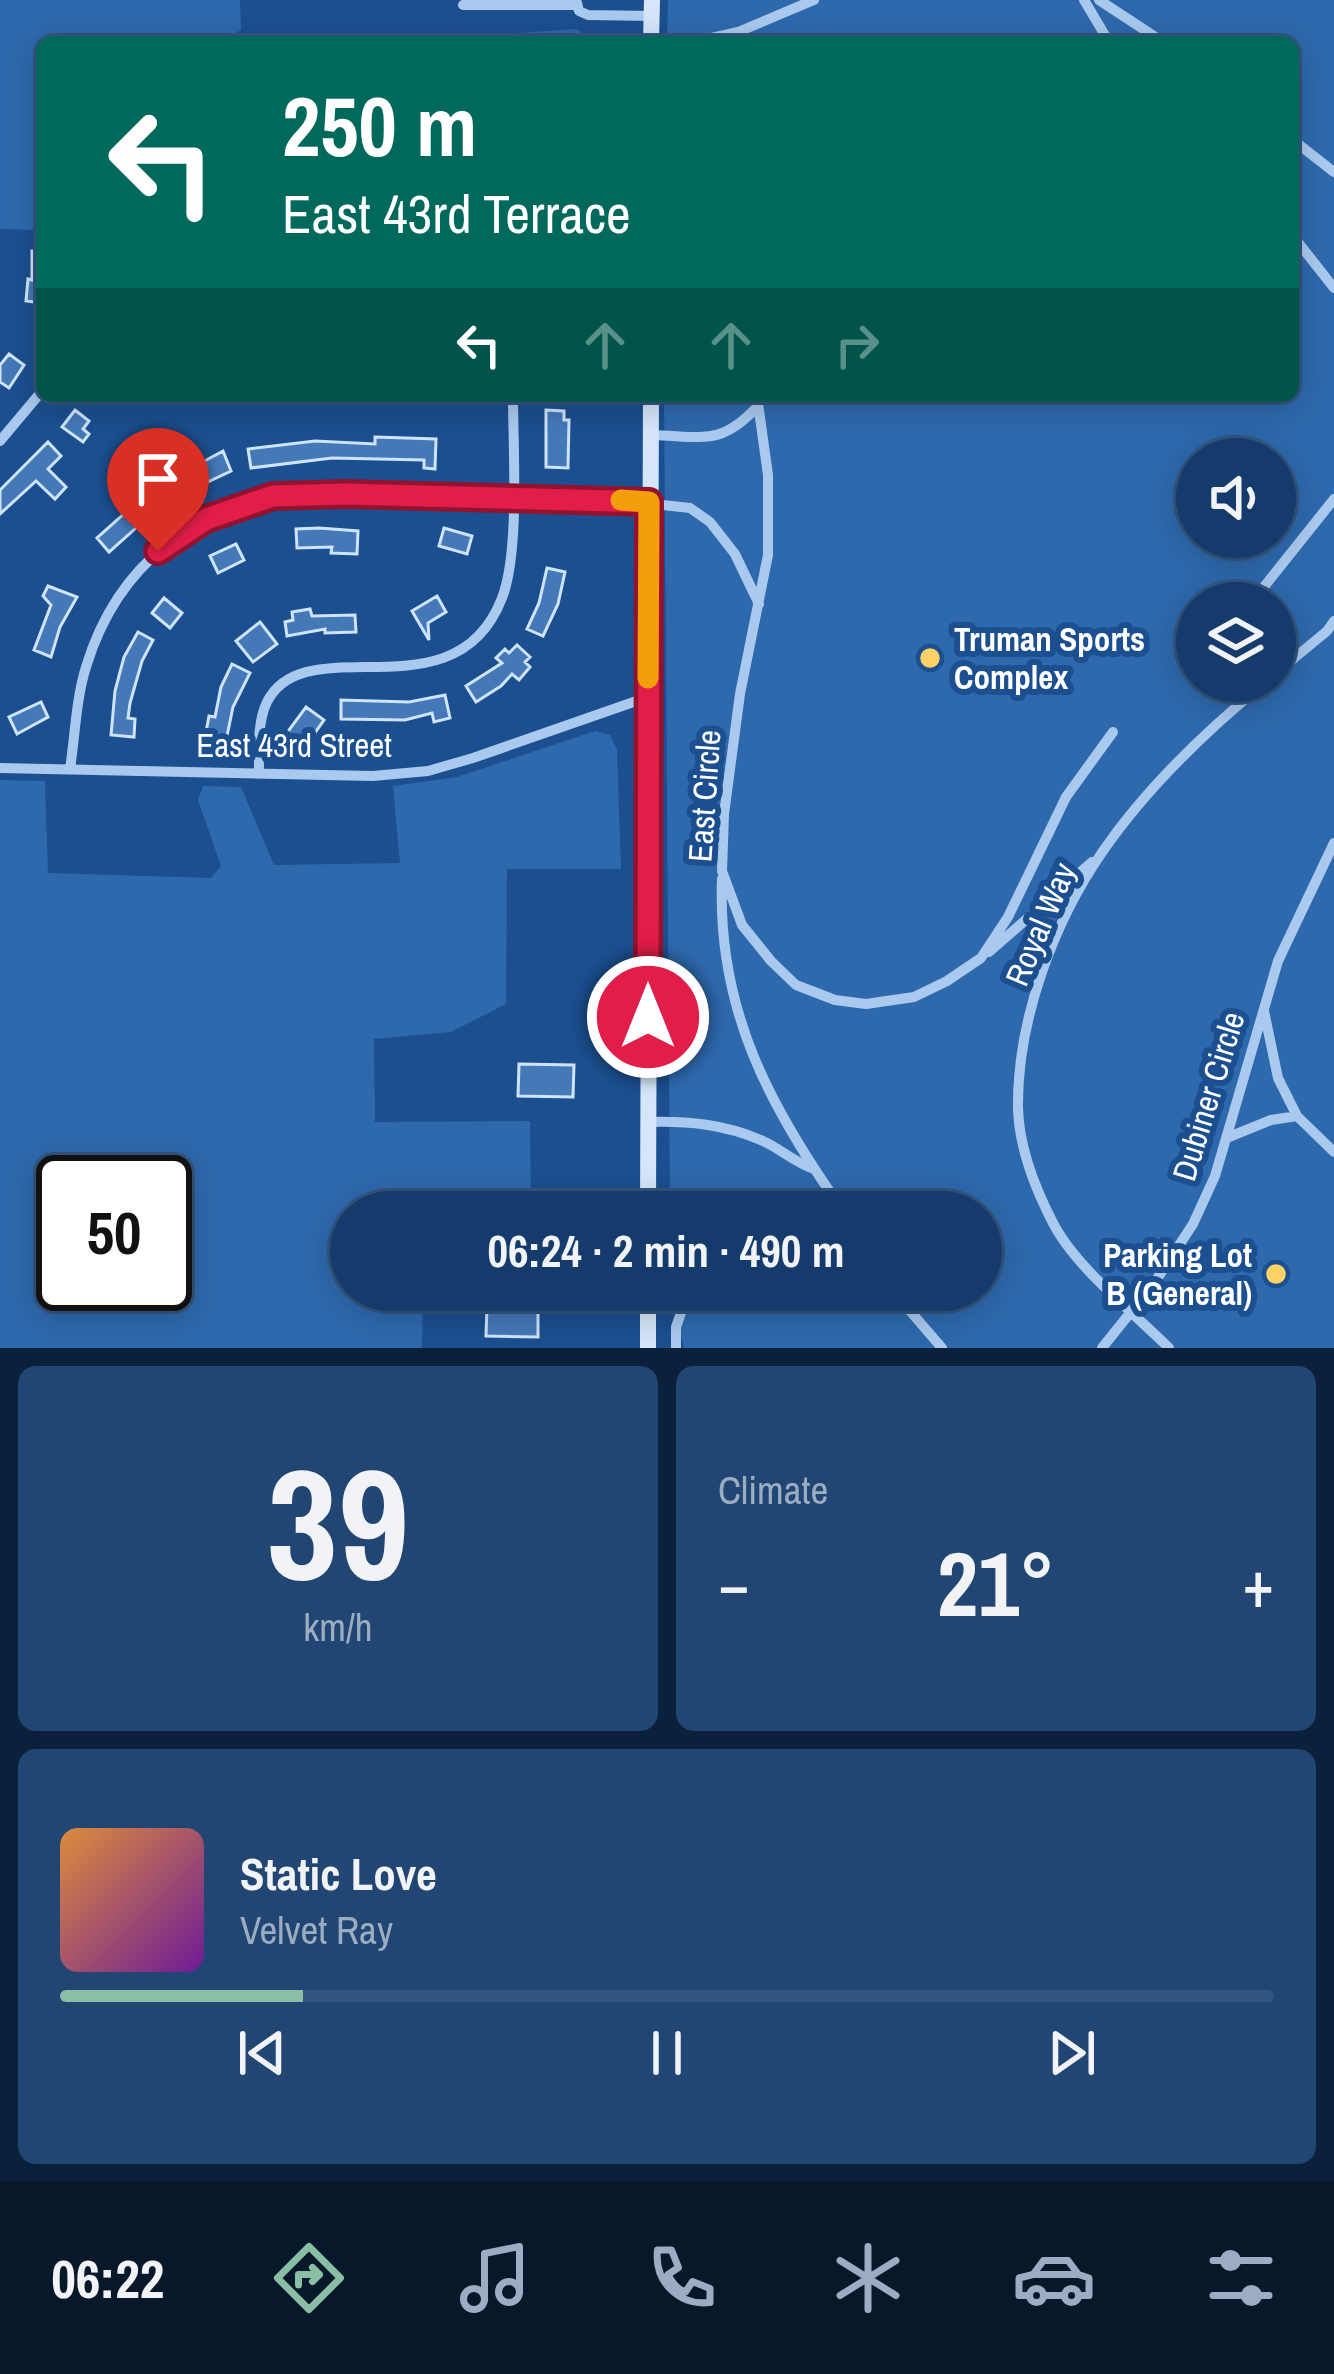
<!DOCTYPE html>
<meta charset="utf-8">
<style>
:root{--surface:#143b6b;--page:#214673;--text:#f1f3f6;--muted:#9dadc1;--line:#33557e;--accent:#8abfa5}
body{margin:0;font-family:"Archivo Narrow",sans-serif;background:var(--page);color:var(--text);height:100vh;display:flex;flex-direction:column;font-size:45px;white-space:nowrap}
*{box-sizing:border-box;margin:0}
p{font-size:39px;color:var(--muted)}
.icon{flex:none;width:66px;height:66px;fill:none;stroke:currentColor;stroke-width:2;stroke-linecap:round;stroke-linejoin:round}
.map{position:relative;height:1348px;overflow:hidden}
.sheet{display:flex;flex-direction:column;gap:18px;padding:18px;background:#0b203b;flex:1}
.sheet>*{flex:none}
.guide{position:absolute;left:36px;top:36px;width:1263px;height:366px;border-radius:18px;box-shadow:0 6px 30px #0003,0 0 0 3px var(--line);background:#00695c;color:#fff;overflow:hidden}
.tools{position:absolute;left:1176px;top:438px;display:grid;gap:24px}
.tools a{display:grid;place-items:center;width:120px;height:120px;border-radius:50%;background:var(--surface);box-shadow:0 6px 30px #0003,0 0 0 3px var(--line);font-size:60px}
.speed{position:absolute;left:36px;top:1155px;display:flex;gap:24px;font-size:60px;font-weight:700;text-align:center}
.speed>*{display:grid;place-content:center;width:156px;height:156px;border-radius:50%;background:var(--surface);box-shadow:0 6px 30px #0003,0 0 0 3px var(--line);line-height:1}
.speed .limit{border:6px solid #111;border-radius:18px;background:#fff;color:#111}
.pin{position:absolute;display:grid;place-items:center;width:102px;height:102px;color:#fff;margin:-123px -51px;border-radius:50% 50% 50% 0;rotate:-45deg;box-shadow:0 0 12px #0007}
.pin .icon{rotate:45deg}
.me{position:absolute;width:132px;margin:-66px;rotate:0deg;stroke-linejoin:round;filter:drop-shadow(0 0 9px #0008)}
.turn{display:flex;align-items:center;gap:42px;height:252px;padding:0 48px;font-size:54px}
.turn .icon{width:156px;height:156px;stroke-width:2.5}
.turn b{display:block;font-size:84px;line-height:102px}
.lanes{display:flex;align-items:center;height:114px;padding:0 48px;background:#0003;justify-content:center;gap:60px;direction:ltr}
.lanes .off{opacity:.35}
.big{font-size:90px;font-weight:700;line-height:1.1}
.sheet .widget{flex:1;display:flex;flex-direction:column;justify-content:center;gap:18px;min-width:0;padding:0 42px;border-radius:18px;background:var(--page)}
.sheet .dial{align-items:center;gap:0}
.dial b{font-size:156px;line-height:1}
.song{display:flex;align-items:center;gap:36px}
.cover{width:144px;height:144px;border-radius:18px;background:linear-gradient(135deg,hsl(30 70% 55%),hsl(280 70% 35%))}
.played{height:12px;border-radius:6px;background:linear-gradient(90deg,var(--accent) 20%,var(--line) 20%)}
.keys{display:flex;justify-content:space-around;direction:ltr}
.heat{display:flex;justify-content:space-between;align-items:center;font-size:66px;direction:ltr}
.sheet .tiles{flex:1;display:grid;gap:18px;grid-template-columns:1fr 1fr}
.widget:last-child{grid-column:span 2}
.trip{position:absolute;left:330px;top:1191px;width:672px;height:120px;border-radius:60px;background:var(--surface);box-shadow:0 6px 30px #0003,0 0 0 3px var(--line);font-weight:700;line-height:120px;text-align:center}
.tab-bar{display:flex;height:192px;justify-content:space-around;align-items:center;background:#08182b;color:var(--muted)}
.tab-bar .icon{width:84px;height:84px}
.tab-bar .on{color:var(--accent)}
.tab-bar b{font-size:54px;color:var(--text)}
.map>svg:first-child{display:block}
.green{fill:#2e69ad;fill-rule:evenodd}
.building{fill:#4478b7;stroke:#cfe3fa;stroke-width:3}
.lines{fill:none;stroke-linecap:round;stroke-linejoin:round}
.street{stroke:#a9c9ee;stroke-width:10}
.secondary{stroke:#d6e6fa;stroke-width:16}
.route-casing{stroke:#92132f;stroke-width:30}
.route{stroke:#e11d48;stroke-width:21}
.slow{stroke:#f59e0b;stroke-width:21}
.poi-dot{fill:#ffd166;stroke:#1b4f8f;stroke-width:4.5}
.labels{text-anchor:middle;dominant-baseline:central;stroke-width:12;stroke-linejoin:round;paint-order:stroke}
.poi-label{font-size:33px;font-weight:bold;fill:#fff;stroke:#1b4f8f;text-anchor:start}
.street-label{font-size:33px;fill:#fff;stroke:#1b4f8f}
</style>
<div class="map">
<svg width="1334" height="1348" viewBox="0 0 1334 1348">
<rect width="100%" height="100%" fill="#1b4f8f"/>
<path class="green" d="M0 0H240L241 30 222 42H42V230L0 229Z
M668 0H1334V1348H684L671 1290H981V1212H670L664 396H1293V42H667ZM1197 459H1275V537H1197ZM1197 603H1275V681H1197Z
M576 29 598 42H484L517 33Z
M595 731 610 735 617 750 621 869H507L506 1004 451 1032 374 1039 375 1122 530 1121 531 1212H351V1290H423L422 1348H0V780L45 781 48 873 211 878 221 866 198 800 203 786 241 787 274 865 400 863 393 786 457 777ZM63 1182H165V1284H63Z"/>
<path class="building" d="M32 251H42V303L26 301 28 279 32 280Z
M9 354 24 365 9 388 0 382V365Z
M75 410 89 421 83 429 89 434 83 442 62 427Z
M546 410 564 411V420H569L568 468 546 467Z
M375 437 436 439 435 469 424 468V460L332 458 251 468 248 449 315 441 375 444Z
M48 442 61 456 48 469 66 487 55 499 36 481 0 514V490Z
M223 451 231 471 178 496 169 480Z
M153 490 163 505 157 510 159 513 146 519 109 552 97 538 127 511 123 505 131 499 135 504Z
M319 528 358 531 357 554 331 553 332 547 297 548 296 529Z
M444 528 472 536 467 554 439 546Z
M236 544 244 560 218 573 210 556Z
M547 568 565 572 558 604 543 636 527 629 539 603Z
M48 586 77 597 60 627 51 657 34 650 51 605 43 596Z
M437 596 446 612 428 623 429 640 412 611Z
M164 598 182 613 170 628 152 613Z
M310 609 312 616 355 615 356 632 325 633V629L287 636 285 622 293 620 292 612Z
M260 622 277 644 253 662 236 641Z
M138 632 153 640 142 661 130 703 128 718 135 719 134 737 111 735 115 691 124 657Z
M517 645 530 657 525 662 530 667 519 680 512 674 501 686 476 702 466 686 502 663 496 658 505 649 509 653Z
M232 664 250 673 233 707 227 736 206 732 209 716 215 717 221 687Z
M445 695 450 718 434 722 432 713 405 720 341 719V700L409 702Z
M41 702 48 717 17 734 9 717Z
M306 707 324 720 314 734 309 731 300 743 286 734Z
M519 1064 574 1065 573 1097 518 1096Z
M487 1306 538 1307V1337L486 1336Z"/>
<g class="lines">
<path class="street" d="M1084 0 1109 42
M1099 0 1163 42
M577 3 579 11 588 15 651 16
M463 5H575
M694 42 738 32 814 0
M1293 140 1334 172
M1293 236 1334 288
M757 396 768 475V555L740 694 724 814 722 871 742 925 771 961 796 985 835 1000 866 1004 914 997 947 981 981 958 1008 917 1066 797 1113 732
M651 435C703 436 720 447 758 406
M0 441 42 391
M1251 603 1334 499
M1275 674 1327 631 1334 621
M0 768 373 776 428 771 473 758 648 697
M70 769C75 736 76 699 86 667 118 562 197 504 305 493L617 500 690 508 710 522 735 554 759 604
M259 774C259 751 257 722 267 702 306 625 455 720 502 598 520 552 513 448 513 396
M722 879C717 1010 770 1108 844 1212
M989 952 1092 862
M1264 1011 1278 1078 1297 1116
M648 1122C688 1121 725 1124 763 1141 781 1149 795 1163 814 1169
M1229 1137 1271 1120 1297 1116 1334 1152
M892 1290 942 1348
M676 1348V1327L689 1290
M1102 1348 1155 1282 1193 1224 1215 1176 1278 961 1334 843
M1169 1348C1133 1312 1074 1266 1052 1221 1035 1188 1019 1146 1018 1108 1017 1021 1053 923 1103 851 1147 787 1207 730 1267 681"/>
<path class="secondary" d="M651 42 652 0
M648 1212 651 396
M648 1290V1348"/>
</g>
<g class="lines">
<defs>
<path id="route" d="M158 551 206 519 273 496 346 494 649 502 648 1017"/>
</defs>
<use href="#route" class="route-casing"/>
<use href="#route" class="route"/>
<path class="slow" d="M621 500 649 502 648 678"/>
</g>
<g class="poi-dot">
<circle cx="930" cy="658" r="12"/>
<circle cx="1276" cy="1274" r="12"/>
</g>
<g class="labels">
<g class="poi-label">
<text x="954" y="639">Truman Sports<tspan x="954" dy="38">Complex</tspan></text>
<text x="1252" y="1255" text-anchor="end">Parking Lot<tspan x="1252" dy="38">B (General)</tspan></text>
</g>
<g class="street-label">
<text x="294" y="745">East 43rd Street</text>
<text transform="translate(704 796) rotate(-86)">East Circle</text>
<text transform="translate(1040 924) rotate(-67)">Royal Way</text>
<text transform="translate(1208 1096) rotate(-73)">Dubiner Circle</text>
</g>
</g>
</svg>
<div class="tools">
<a><svg class="icon" aria-label="sound" viewBox="0 0 24 24"><path d="M4 9h4l5-4v14l-5-4H4zM17 9q2 3 0 6"/></svg></a>
<a><svg class="icon" aria-label="layers" viewBox="0 0 24 24"><path d="M12 4l9 5-9 5-9-5zM3 14l9 5 9-5"/></svg></a>
</div>
<div class="speed"><div class="limit">50</div></div>
<div class="pin" style="left:158px;top:551px;background:#d93025"><svg class="icon" aria-label="arrive" viewBox="0 0 24 24"><path d="M6 21V4h12l-3 4 3 4H6"/></svg></div>
<svg class="me" style="left:648px;top:1017px" viewBox="-20 -20 40 40"><circle r="17" fill="#e11d48" stroke="#fff" stroke-width="3"/><path d="M0-11L8 9 0 5-8 9z" fill="#fff"/></svg>
<div class="trip">06:24 · 2 min · 490 m</div>
<div class="guide">
<div class="turn"><svg class="icon" aria-label="left" viewBox="0 0 24 24"><path d="M17 20v-9H6M10 6l-5 5 5 5"/></svg><div><b>250 m</b>East 43rd Terrace</div></div>
<div class="lanes"><svg class="icon" aria-label="left" viewBox="0 0 24 24"><path d="M17 20v-9H6M10 6l-5 5 5 5"/></svg><svg class="icon off" aria-label="ahead" viewBox="0 0 24 24"><path d="M12 20V5M6 11l6-6 6 6"/></svg><svg class="icon off" aria-label="ahead" viewBox="0 0 24 24"><path d="M12 20V5M6 11l6-6 6 6"/></svg><svg class="icon off" aria-label="right" viewBox="0 0 24 24"><path d="M7 20v-9h11M14 6l5 5-5 5"/></svg></div>
</div>
</div>
<section class="sheet">
<div class="tiles">
<div class="widget dial"><b>39</b><p>km/h</p></div>
<div class="widget"><p>Climate</p>
<div class="heat"><a>−</a><b class="big">21°</b><a>+</a></div>
</div>
<div class="widget">
<div class="song"><i class="cover"></i><div><b>Static Love</b><p>Velvet Ray</p></div></div>
<div class="played"></div>
<div class="keys"><svg class="icon" aria-label="previous" viewBox="0 0 24 24"><path d="M18 5L8 12l10 7zM5 5v14"/></svg><svg class="icon" aria-label="pause" viewBox="0 0 24 24"><path d="M8 5v14M16 5v14"/></svg><svg class="icon" aria-label="next" viewBox="0 0 24 24"><path d="M6 5l10 7-10 7zM19 5v14"/></svg></div>
</div>
</div>
</section>
<nav class="tab-bar">
<b>06:22</b>
<svg class="icon on" aria-label="directions" viewBox="0 0 24 24"><path d="M12 3l9 9-9 9-9-9zM9 14v-3h6M13 9l2 2-2 2"/></svg>
<svg class="icon" aria-label="music" viewBox="0 0 24 24"><path d="M9 18V5l10-2v13"/><circle cx="6" cy="18" r="3"/><circle cx="16" cy="16" r="3"/></svg>
<svg class="icon" aria-label="phone" viewBox="0 0 24 24"><path d="M5 4h4l2 5-3 2q2 4 5 5l2-3 5 2v4C11 20 4 13 5 4z"/></svg>
<svg class="icon" aria-label="climate" viewBox="0 0 24 24"><path d="M12 3v18M4 7l16 10M4 17L20 7"/></svg>
<svg class="icon" aria-label="car" viewBox="0 0 24 24"><path d="M5 17H2v-5l4-1 3-4h7l3 4 3 1v5h-3M9 17h6M6 11h13"/><circle cx="7" cy="17" r="2"/><circle cx="17" cy="17" r="2"/></svg>
<svg class="icon" aria-label="filters" viewBox="0 0 24 24"><path d="M4 7h16M4 17h16"/><circle cx="9" cy="7" r="2"/><circle cx="15" cy="17" r="2"/></svg>
</nav>
